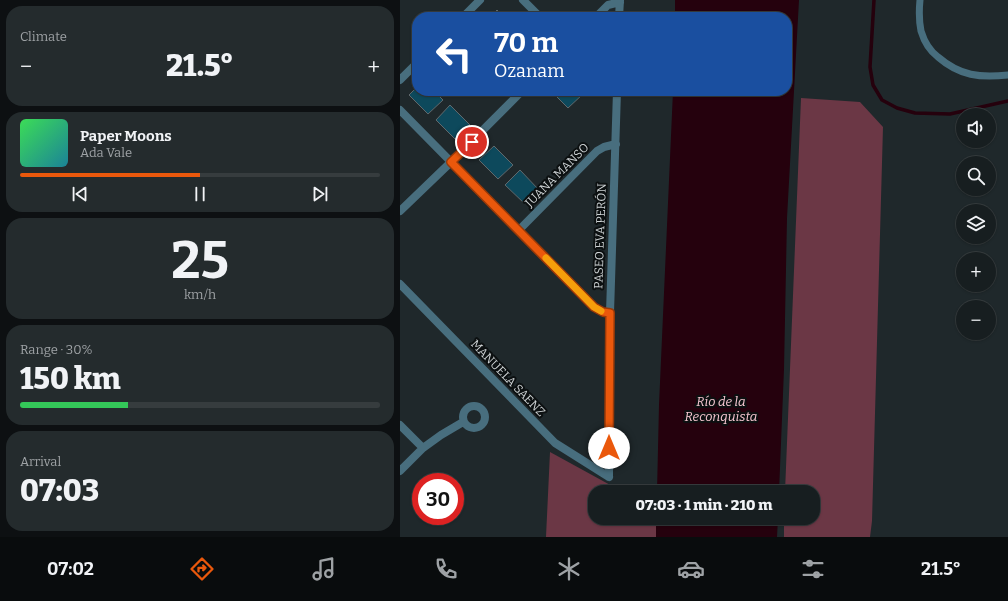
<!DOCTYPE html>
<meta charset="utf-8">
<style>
:root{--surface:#171e20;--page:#242b2d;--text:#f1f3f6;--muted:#9ea2a5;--line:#363c3e;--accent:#ea580c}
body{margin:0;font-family:Bitter,serif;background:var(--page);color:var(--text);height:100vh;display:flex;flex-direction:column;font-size:15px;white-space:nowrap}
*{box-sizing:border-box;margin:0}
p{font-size:13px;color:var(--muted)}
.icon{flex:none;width:22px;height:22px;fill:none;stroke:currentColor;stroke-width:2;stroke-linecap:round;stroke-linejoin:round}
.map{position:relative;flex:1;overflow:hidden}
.side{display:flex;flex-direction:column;gap:6px;padding:6px;background:#0d1012;width:400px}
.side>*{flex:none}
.top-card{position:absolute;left:12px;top:12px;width:380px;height:84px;border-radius:16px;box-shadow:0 1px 3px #0004,0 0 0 1px var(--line);background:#1a4fa0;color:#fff;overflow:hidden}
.fabs{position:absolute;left:556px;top:108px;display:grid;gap:8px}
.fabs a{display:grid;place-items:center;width:40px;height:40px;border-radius:50%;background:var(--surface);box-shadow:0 1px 3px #0004,0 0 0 1px var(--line);font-size:20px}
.speed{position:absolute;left:12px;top:473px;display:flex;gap:8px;font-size:20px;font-weight:700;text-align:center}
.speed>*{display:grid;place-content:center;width:52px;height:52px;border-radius:50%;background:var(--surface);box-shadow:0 1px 3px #0004,0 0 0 1px var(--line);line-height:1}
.speed .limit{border:6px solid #d22;background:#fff;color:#111}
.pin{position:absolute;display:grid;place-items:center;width:34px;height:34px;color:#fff;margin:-17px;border:2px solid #fff;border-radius:50%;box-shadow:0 1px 4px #0007}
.me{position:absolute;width:44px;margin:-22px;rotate:0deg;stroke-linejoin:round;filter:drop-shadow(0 0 3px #0008)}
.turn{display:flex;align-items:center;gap:14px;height:84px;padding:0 16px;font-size:18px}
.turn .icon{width:52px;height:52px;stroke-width:2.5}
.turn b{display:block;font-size:28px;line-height:34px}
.big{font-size:30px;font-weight:800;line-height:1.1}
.side .tile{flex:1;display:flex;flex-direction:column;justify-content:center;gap:6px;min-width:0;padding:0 14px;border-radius:16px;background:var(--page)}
.side .dial{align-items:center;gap:0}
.dial b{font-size:52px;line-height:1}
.song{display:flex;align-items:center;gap:12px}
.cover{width:48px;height:48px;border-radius:6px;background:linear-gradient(135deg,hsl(130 70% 55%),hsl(190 70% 35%))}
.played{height:4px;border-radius:2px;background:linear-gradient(90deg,var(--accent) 50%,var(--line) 50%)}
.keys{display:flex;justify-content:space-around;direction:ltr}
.heat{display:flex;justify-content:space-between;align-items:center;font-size:22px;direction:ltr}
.charge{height:6px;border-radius:3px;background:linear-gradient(90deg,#34c759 30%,var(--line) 0)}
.trip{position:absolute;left:188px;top:485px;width:232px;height:40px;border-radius:16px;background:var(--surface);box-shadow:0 1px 3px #0004,0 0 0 1px var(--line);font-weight:800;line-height:40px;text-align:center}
.dock{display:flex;height:64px;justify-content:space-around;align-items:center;background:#090c0d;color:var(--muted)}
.dock .icon{width:28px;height:28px}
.dock .current{color:var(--accent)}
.dock b{font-size:18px;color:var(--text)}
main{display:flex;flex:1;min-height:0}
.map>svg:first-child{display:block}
.green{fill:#6b3745}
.water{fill:#25010d}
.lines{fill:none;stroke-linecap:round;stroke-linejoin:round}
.stream{stroke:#25010d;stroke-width:3.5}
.building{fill:#0d495c;stroke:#60696d}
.lane{stroke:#486e7e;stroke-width:7}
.street{stroke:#486e7e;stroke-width:8}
.route-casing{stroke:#983908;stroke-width:10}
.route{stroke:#ea580c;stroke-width:7}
.slow{stroke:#f59e0b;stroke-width:7}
.labels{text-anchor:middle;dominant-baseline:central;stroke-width:4;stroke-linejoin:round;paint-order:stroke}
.street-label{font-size:12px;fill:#ced3d5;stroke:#0c1011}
.water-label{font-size:13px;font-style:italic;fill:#f7c7d1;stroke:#0c1011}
</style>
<main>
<section class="side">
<div class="tile"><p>Climate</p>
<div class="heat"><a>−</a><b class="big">21.5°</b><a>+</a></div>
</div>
<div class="tile">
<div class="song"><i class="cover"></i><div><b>Paper Moons</b><p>Ada Vale</p></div></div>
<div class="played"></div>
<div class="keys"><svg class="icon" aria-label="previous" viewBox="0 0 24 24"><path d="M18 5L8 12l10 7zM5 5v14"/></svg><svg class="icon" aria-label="pause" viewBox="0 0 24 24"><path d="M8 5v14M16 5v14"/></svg><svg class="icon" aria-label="next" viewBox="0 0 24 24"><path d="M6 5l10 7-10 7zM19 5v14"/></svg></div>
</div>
<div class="tile dial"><b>25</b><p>km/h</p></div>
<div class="tile"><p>Range · 30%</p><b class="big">150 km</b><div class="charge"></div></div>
<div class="tile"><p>Arrival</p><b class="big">07:03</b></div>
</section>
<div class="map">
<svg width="608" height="537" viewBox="0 0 608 537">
<rect width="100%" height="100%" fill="#1f282b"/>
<path class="green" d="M401 98 460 102 483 127 472 521 470 537H384V518H413V492H385Z
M150 452 223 492H195V518H256V537H146Z"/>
<path class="water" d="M275 0H399L387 218 384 369 379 492H257L259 405 273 91H387V17H275Z
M256 518H378L377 537H256Z"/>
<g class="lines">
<path class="stream" d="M474 0 470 67 473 85 482 100 497 108 515 113 550 114 608 101"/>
</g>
<path class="building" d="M97 10 104 17H90Z
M17 87V91H34L43 100 28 114 9 95Z
M151 91H180L183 94 168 108Z
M50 105 70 125 55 139 36 120Z
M94 146 113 165 98 179 79 160Z
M120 170 139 190 125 204 105 185Z"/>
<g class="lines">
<path class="lane" d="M520 0C519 10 519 21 521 31 524 41 530 51 538 57 560 76 580 78 608 75"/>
<path class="street" d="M123 0 140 17
M63 17 80 0
M196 17 208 5 220 2
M219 17 220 0
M0 80 17 63
M0 110 194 307 203 312 210 313
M0 211 51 162 122 91
M119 230 197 151 204 147 216 144
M0 284 155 443 209 477
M63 417a11 11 0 1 1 22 0a11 11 0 1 1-22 0Z
M0 425 23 448
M0 471 23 448 41 435 63 422
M209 477 210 313 217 91"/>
</g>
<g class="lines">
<defs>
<path id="route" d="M72 142 51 162 194 307 203 312 210 313 209 448"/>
</defs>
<use href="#route" class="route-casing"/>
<use href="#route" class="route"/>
<path class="slow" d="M146 258 194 307 201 311"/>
</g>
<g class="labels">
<g class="street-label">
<text transform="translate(157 175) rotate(-45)">JUANA MANSO</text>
<text transform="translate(200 236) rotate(-88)">PASEO EVA PERÓN</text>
<text transform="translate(108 378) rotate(46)">MANUELA SAENZ</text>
</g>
<g class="water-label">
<text x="321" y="401">Río de la<tspan x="321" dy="15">Reconquista</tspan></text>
</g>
</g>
</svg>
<div class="fabs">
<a><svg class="icon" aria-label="sound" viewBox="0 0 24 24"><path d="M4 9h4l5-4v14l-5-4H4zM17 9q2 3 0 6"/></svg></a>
<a><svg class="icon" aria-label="search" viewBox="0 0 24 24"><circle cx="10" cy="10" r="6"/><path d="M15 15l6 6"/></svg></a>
<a><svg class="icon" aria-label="layers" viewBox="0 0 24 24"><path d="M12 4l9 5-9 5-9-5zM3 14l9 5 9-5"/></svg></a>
<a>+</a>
<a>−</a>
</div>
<div class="speed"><div class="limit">30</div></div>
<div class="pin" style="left:72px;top:142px;background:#d93025"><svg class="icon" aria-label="arrive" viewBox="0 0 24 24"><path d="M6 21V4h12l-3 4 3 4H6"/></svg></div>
<svg class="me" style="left:209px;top:448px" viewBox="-20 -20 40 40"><circle r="19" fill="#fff"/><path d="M0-13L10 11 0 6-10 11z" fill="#ea580c"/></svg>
<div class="trip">07:03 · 1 min · 210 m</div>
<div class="top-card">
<div class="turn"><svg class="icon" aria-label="left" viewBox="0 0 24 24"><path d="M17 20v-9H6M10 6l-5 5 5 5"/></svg><div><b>70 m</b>Ozanam</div></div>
</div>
</div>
</main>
<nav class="dock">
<b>07:02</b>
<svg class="icon current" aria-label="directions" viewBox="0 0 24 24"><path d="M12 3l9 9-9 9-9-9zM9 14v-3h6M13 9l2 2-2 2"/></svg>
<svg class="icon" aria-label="music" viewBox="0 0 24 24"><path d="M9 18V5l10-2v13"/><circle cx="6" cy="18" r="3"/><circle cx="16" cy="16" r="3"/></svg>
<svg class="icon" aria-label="phone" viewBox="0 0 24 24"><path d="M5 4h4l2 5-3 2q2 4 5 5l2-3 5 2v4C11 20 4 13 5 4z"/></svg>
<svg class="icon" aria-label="climate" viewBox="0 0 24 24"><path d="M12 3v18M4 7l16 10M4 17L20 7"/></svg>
<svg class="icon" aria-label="car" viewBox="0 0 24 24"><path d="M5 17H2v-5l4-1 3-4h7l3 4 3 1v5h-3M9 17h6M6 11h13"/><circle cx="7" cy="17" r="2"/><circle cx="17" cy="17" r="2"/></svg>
<svg class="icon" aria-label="filters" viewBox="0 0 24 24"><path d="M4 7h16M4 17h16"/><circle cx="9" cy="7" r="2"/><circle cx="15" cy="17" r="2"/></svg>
<b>21.5°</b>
</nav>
